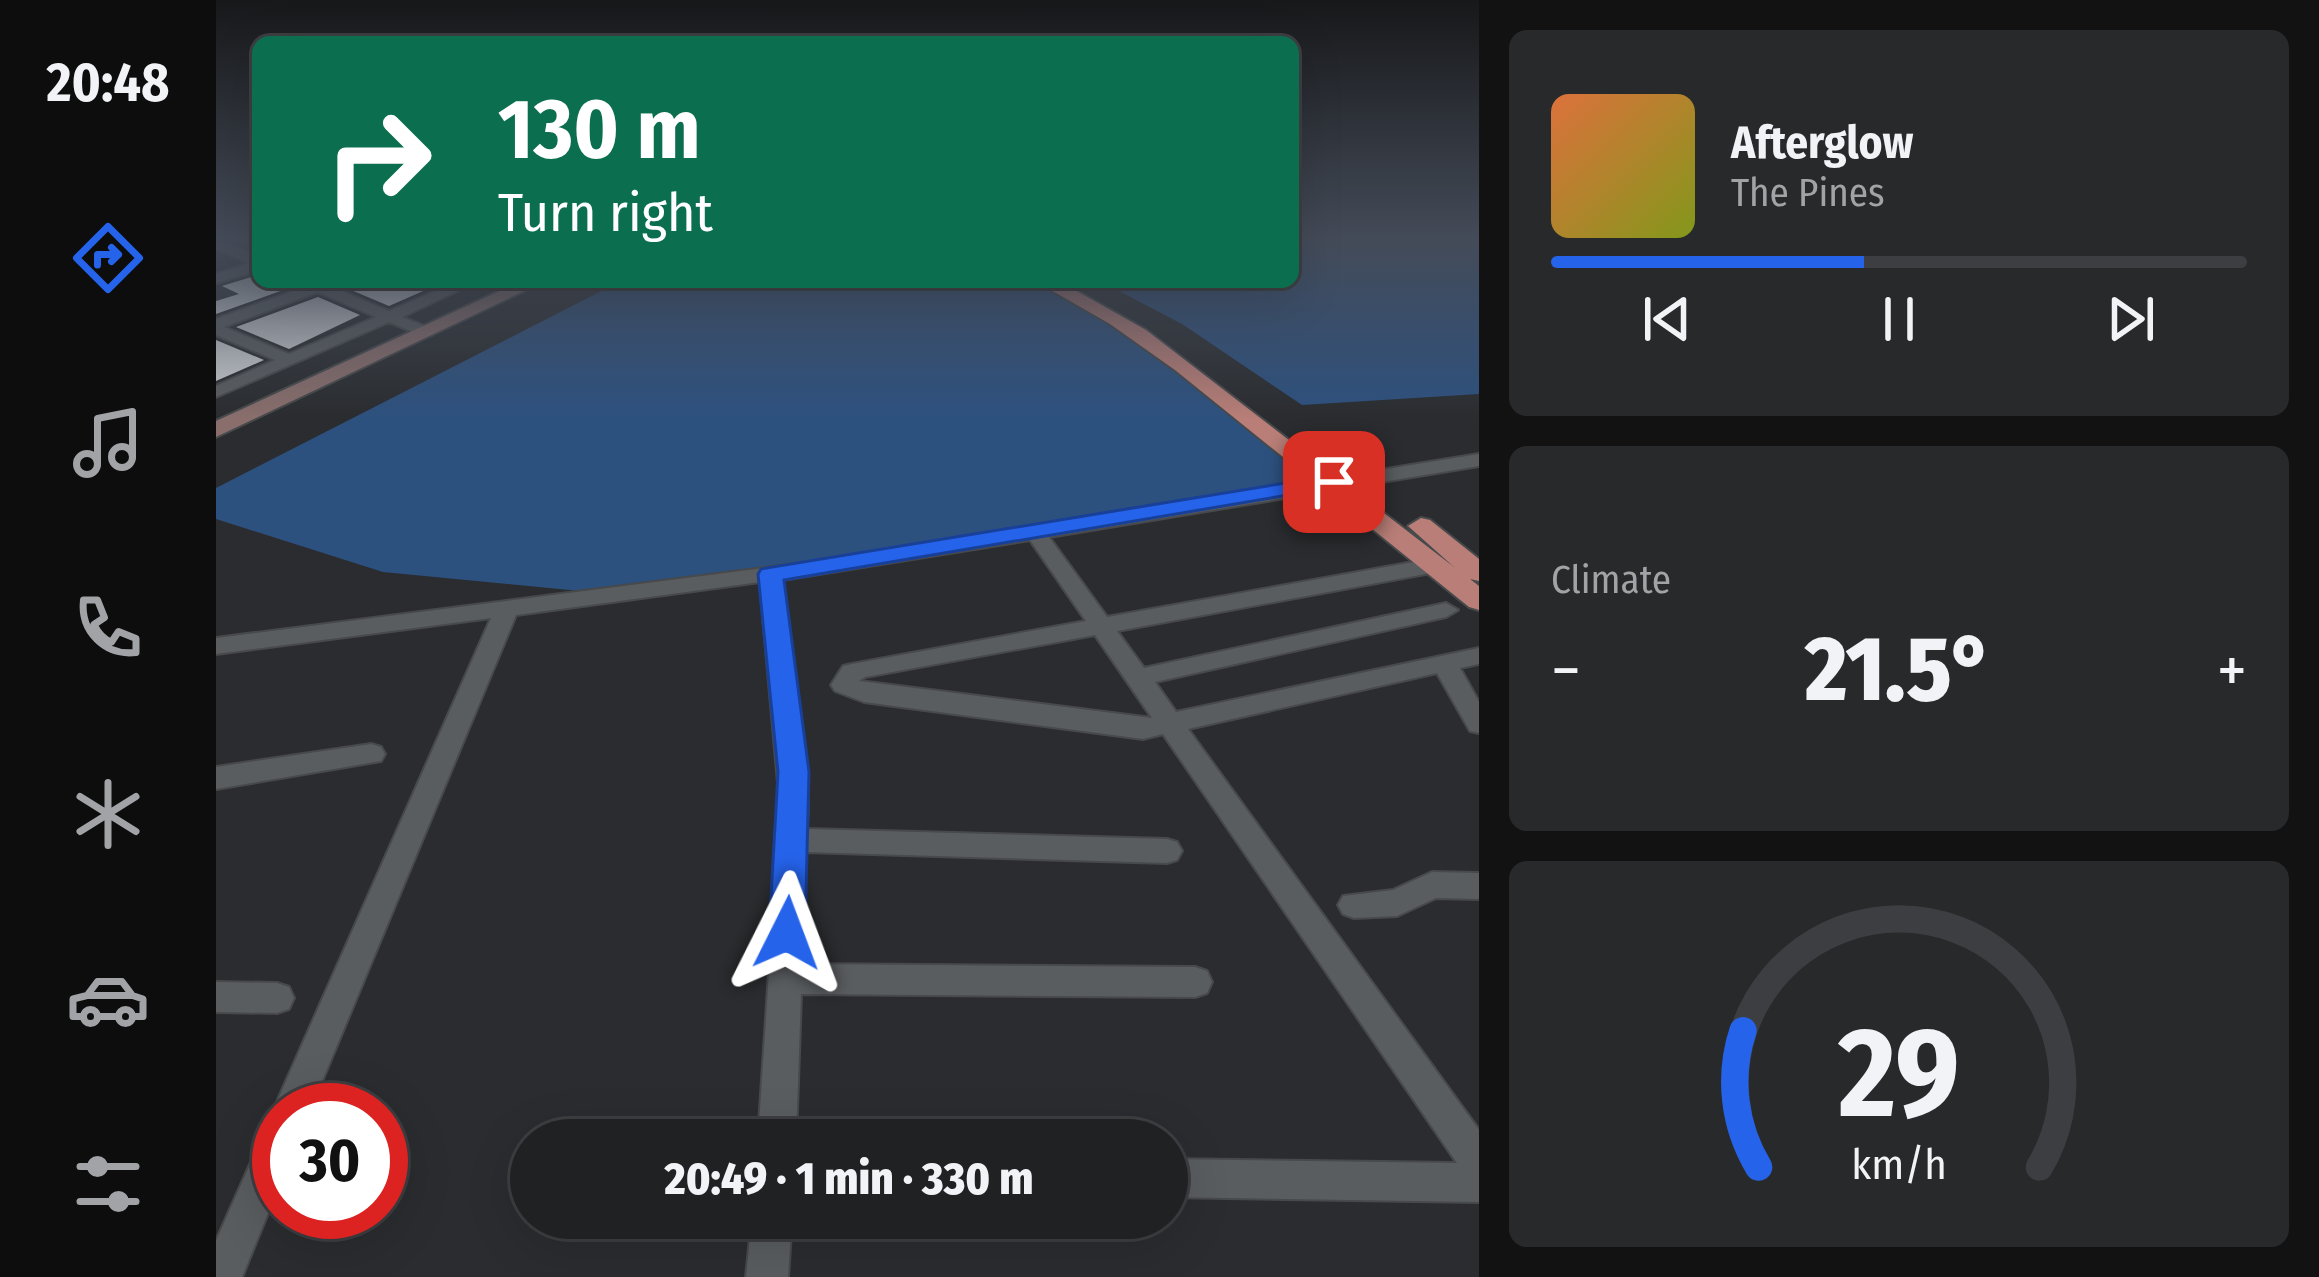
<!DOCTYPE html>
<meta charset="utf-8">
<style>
:root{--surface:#202123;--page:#28292b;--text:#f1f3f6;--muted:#a2a3a6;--line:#3d3e41;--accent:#2563eb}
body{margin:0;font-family:"Fira Sans Condensed",sans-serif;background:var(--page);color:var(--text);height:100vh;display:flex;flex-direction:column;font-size:45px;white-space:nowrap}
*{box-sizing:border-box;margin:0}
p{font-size:39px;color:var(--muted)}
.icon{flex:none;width:66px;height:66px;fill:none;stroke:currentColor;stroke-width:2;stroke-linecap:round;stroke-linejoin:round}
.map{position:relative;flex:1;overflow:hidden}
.drawer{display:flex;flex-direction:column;gap:30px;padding:30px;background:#121213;width:840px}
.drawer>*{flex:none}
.top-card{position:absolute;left:36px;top:36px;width:1047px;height:252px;border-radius:18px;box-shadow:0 12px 48px #0002,0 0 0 3px var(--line);background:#0b6e4f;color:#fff;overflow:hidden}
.speed{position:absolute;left:36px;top:1083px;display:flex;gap:24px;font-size:60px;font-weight:700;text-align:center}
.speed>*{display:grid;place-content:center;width:156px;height:156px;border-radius:50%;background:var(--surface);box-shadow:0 12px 48px #0002,0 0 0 3px var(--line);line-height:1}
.speed .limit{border:18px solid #d22;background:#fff;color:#111}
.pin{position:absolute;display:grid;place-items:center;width:102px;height:102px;color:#fff;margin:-51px;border-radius:24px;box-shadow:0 6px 18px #0006}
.me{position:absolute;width:132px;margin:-66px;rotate:3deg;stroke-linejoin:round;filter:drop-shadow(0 0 9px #0008)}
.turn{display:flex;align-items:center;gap:42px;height:252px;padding:0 48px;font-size:54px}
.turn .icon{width:156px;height:156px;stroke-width:2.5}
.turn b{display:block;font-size:84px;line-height:102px}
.big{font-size:90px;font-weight:800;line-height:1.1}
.drawer .tile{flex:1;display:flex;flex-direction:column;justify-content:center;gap:18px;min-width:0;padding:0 42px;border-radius:18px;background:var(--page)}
.drawer .dial{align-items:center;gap:0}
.dial svg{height:312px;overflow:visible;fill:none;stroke:var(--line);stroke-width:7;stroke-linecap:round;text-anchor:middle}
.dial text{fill:var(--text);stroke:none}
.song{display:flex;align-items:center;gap:36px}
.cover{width:144px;height:144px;border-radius:18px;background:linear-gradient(135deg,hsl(20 70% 55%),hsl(70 70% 35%))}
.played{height:12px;border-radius:6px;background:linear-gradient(90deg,var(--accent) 45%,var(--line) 45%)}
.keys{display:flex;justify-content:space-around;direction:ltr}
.heat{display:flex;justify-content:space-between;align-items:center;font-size:66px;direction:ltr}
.trip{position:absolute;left:294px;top:1119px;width:678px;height:120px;border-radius:60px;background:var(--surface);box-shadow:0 12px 48px #0002,0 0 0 3px var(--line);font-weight:800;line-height:120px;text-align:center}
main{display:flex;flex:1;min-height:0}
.menu{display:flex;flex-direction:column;width:216px;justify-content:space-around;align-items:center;background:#0d0d0e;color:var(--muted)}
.menu .icon{width:84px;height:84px}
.menu .current{color:var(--accent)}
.menu b{font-size:54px;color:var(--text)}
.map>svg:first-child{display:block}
.green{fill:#2d517f}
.building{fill:#cbced2}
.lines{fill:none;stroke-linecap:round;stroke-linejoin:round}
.street-casing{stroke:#47494b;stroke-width:4}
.secondary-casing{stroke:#47494b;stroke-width:4}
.primary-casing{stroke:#47494b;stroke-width:4}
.street{fill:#5a5d60;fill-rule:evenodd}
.secondary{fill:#896e6c;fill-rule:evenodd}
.primary{fill:#b87e77;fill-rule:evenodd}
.route{fill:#2563eb;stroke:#184099;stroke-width:3}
</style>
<main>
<nav class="menu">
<b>20:48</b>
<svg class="icon current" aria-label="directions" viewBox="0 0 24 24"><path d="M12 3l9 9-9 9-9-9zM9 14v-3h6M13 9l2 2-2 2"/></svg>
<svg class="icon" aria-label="music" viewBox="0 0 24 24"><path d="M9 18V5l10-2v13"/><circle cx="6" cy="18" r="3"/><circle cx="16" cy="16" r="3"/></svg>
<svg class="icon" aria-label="phone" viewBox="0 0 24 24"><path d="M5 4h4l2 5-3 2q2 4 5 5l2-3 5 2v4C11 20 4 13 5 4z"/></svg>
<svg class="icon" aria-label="climate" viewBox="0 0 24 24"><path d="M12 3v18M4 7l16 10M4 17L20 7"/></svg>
<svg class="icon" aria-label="car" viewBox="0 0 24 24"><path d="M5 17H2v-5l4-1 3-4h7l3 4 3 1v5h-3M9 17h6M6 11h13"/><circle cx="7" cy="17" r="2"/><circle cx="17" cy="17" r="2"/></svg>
<svg class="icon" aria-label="filters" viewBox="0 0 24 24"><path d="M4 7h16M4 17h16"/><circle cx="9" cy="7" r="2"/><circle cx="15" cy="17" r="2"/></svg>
</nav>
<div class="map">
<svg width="1263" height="1277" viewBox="0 0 1263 1277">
<rect width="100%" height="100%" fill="#2a2c2f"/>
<path class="green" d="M1077 240H1263V394L1086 405 966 324 886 282H1077Z
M403 282H815L891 321 982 381 1105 491 415 596 167 572 0 519V488Z"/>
<path class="building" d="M42 275V282L81 285 0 314V301L23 294 6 286Z
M116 282H198L214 288 173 306Z
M102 297 144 315 73 349 20 327Z
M0 340 48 360 0 381Z"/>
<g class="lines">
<defs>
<path id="street" d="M0 240 42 256V270L0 283V274L34 263 0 249Z
M84 282H104L173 311 241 282H260L186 317 216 329V335H204L173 322 0 397V386L59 360 0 335V319L89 287ZM102 292 160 317 73 354 8 327Z
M1263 454V466L833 537 891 617 1220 558 1231 565 1220 572 901 631 928 668 1230 603 1242 610 1230 617 939 682 960 712 1263 648V664L1244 668 1263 702V733L1254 731 1221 673 972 729 1263 1130V1202L951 1197V1159L1241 1163 947 734 927 739 648 702 619 691 615 685 627 666 636 664 870 621 814 540 566 580 592 805 591 829 951 839 961 842 966 851 961 860 951 863 590 852 586 964 979 967 991 971 996 982 991 993 979 997 585 994 580 1140H542L564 805 544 582 300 615 94 1110H63V1186L26 1277H0V1241L50 1128 63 1122 58 1110 63 1097 275 618 0 654V638L595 562ZM879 635 936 718 643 681 649 677Z
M155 744 165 747 169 754 165 761 0 789V767Z
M1216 872 1263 873V899L1220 898 1181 916 1138 918 1127 914 1122 905 1127 896 1177 890Z
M0 982 61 983 73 987 78 998 73 1009 61 1013 0 1012Z
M536 1218H576L572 1277H530Z"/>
<path id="secondary" d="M303 282H327L0 437V421Z"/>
<path id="primary" d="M821 282H845L930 330 1238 567 1192 526 1205 518 1214 520 1263 559V581L1254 579 1263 586V610L1253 607 959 370 894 324Z"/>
</defs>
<use href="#street" class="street-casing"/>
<use href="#secondary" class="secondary-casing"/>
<use href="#primary" class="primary-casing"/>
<use href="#street" class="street"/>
<use href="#secondary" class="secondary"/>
<use href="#primary" class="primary"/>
</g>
<linearGradient id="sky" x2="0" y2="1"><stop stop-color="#17181a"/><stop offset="0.57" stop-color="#444b58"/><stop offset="1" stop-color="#444b58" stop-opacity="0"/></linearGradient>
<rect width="1263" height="419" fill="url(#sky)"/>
<path class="route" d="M1118 475 1126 477V486L568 580 593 772 589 933 584 944 571 948 558 944 553 933 562 772 542 574 545 569Z"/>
</svg>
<div class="speed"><div class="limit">30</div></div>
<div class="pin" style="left:1118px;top:482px;background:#d93025"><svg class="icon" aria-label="arrive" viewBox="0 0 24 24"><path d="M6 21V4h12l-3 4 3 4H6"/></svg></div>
<svg class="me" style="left:571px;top:933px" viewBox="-20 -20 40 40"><path d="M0-17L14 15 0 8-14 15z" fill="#2563eb" stroke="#fff" stroke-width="4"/></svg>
<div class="trip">20:49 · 1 min · 330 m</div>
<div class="top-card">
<div class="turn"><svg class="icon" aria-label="right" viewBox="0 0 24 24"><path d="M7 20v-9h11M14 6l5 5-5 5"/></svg><div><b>130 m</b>Turn right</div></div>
</div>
</div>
<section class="drawer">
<div class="tile">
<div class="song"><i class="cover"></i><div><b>Afterglow</b><p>The Pines</p></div></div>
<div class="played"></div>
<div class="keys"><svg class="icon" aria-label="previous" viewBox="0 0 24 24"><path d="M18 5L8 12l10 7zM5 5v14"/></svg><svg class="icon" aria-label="pause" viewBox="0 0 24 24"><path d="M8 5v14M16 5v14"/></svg><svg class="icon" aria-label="next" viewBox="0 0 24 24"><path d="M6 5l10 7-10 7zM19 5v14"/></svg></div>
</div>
<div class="tile"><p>Climate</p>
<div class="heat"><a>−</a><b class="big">21.5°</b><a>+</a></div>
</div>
<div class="tile dial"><svg viewBox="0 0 100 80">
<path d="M14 69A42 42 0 1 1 86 69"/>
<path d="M14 69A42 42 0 0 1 10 34" stroke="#2563eb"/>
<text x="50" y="56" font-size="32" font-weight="700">29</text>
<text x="50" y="72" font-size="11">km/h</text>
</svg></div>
</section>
</main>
